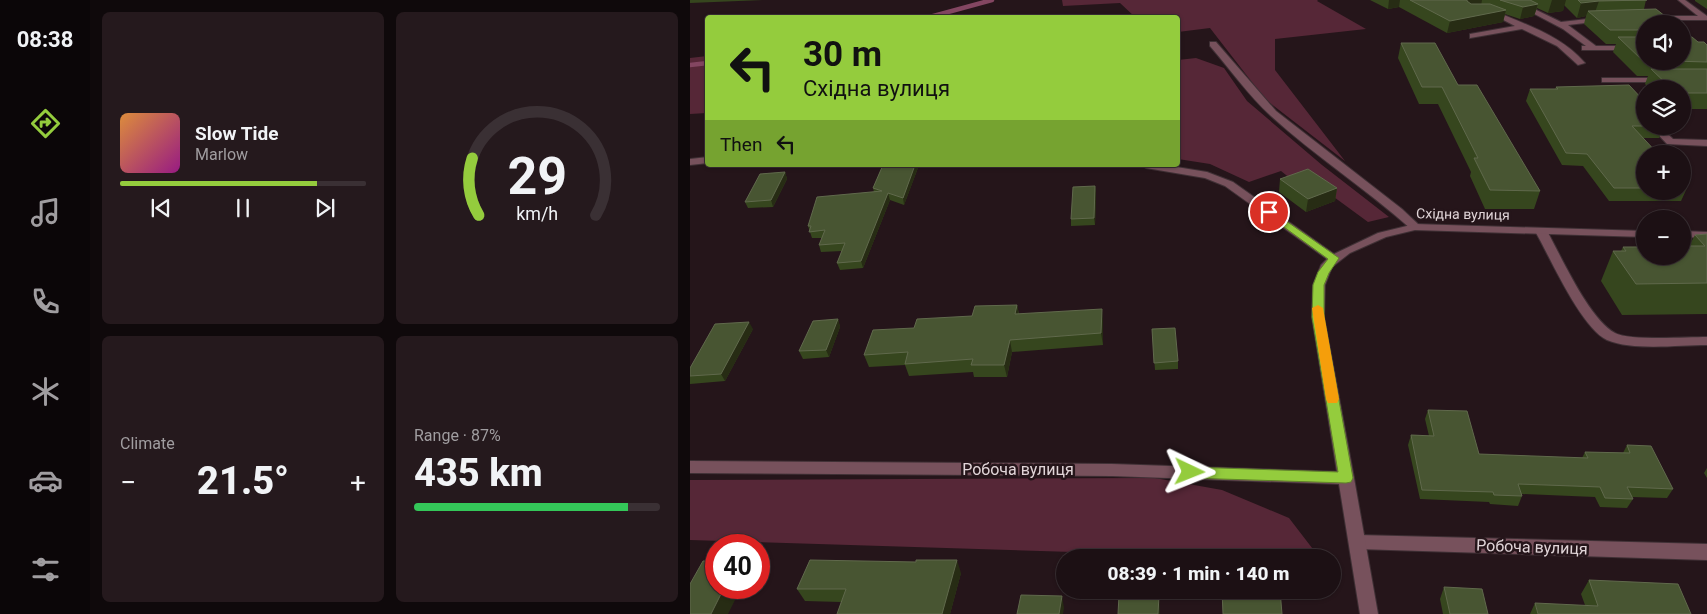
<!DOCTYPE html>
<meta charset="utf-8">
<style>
:root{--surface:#1c1014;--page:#25191d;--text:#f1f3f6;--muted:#a09da0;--line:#3a3034;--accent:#94cc3d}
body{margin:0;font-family:Roboto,sans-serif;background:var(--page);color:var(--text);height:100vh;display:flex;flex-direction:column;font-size:19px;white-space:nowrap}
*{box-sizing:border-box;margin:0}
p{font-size:16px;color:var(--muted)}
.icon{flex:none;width:28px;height:28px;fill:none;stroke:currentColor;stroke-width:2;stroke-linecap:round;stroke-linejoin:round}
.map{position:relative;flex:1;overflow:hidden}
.side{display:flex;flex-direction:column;gap:12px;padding:12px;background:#0f090b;width:600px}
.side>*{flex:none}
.banner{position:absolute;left:15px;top:15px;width:475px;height:152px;border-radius:5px;box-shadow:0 1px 4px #0004,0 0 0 1px var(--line);background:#94cc3d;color:#111;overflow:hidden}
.tools{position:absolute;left:946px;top:15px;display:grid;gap:10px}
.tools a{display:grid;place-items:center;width:55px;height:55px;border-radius:50%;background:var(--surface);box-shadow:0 1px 4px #0004,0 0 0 1px var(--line);font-size:25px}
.speed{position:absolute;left:15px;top:534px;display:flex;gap:10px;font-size:25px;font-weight:700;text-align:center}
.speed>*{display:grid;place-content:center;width:65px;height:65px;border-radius:50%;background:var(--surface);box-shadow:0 1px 4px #0004,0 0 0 1px var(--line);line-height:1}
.speed .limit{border:8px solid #d22;background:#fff;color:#111}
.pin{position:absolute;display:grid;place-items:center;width:42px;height:42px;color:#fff;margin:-21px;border:2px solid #fff;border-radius:50%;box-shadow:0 1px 5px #0007}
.me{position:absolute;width:55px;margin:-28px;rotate:92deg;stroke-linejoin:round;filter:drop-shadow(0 0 4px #0008)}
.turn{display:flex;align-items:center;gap:18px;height:105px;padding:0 15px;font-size:22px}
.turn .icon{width:65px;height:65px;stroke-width:2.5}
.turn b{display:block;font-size:35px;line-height:42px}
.then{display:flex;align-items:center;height:48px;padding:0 15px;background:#0003;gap:10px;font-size:19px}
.big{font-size:38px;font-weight:800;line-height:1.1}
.side .card{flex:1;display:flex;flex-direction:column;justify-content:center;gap:8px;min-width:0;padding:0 18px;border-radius:8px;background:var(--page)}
.side .dial{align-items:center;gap:0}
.dial svg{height:130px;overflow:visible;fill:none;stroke:var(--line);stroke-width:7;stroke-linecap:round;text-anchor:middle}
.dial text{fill:var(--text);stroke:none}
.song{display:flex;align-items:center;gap:15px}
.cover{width:60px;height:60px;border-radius:8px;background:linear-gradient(135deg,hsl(30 70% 55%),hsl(310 70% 35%))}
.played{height:5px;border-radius:2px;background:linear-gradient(90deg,var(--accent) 80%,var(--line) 80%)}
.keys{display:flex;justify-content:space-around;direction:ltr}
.heat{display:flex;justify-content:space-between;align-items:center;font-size:28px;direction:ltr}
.charge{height:8px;border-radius:4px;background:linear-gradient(90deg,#34c759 87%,var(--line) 0)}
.side .tiles{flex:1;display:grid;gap:12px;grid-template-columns:repeat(2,1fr)}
.trip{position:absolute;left:366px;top:549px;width:285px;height:50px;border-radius:25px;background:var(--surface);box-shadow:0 1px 4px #0004,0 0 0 1px var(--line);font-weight:800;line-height:50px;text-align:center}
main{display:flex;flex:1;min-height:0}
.tabs{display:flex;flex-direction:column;width:90px;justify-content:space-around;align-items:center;background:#0b0608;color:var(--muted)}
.tabs .icon{width:35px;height:35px}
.tabs .active{color:var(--accent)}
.tabs b{font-size:22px;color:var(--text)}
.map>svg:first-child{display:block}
.green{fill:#562737}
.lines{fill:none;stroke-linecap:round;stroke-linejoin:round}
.stream{stroke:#834661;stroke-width:4.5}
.service-casing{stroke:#3f3035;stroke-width:2}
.minor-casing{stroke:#3f3035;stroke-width:2}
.tertiary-casing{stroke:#3f3035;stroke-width:2}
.service{fill:#77515c;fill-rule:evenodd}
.minor{fill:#77515c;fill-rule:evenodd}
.tertiary{fill:#77515c;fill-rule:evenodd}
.wall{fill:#36461e}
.shaded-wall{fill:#272c14}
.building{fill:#485532;stroke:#60694c}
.route{fill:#94cc3d;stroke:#608528}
.slow{fill:#f59e0b}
.labels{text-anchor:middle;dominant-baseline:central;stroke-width:5;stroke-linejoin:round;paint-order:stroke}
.street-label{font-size:14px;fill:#e1d5d8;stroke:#25151a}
.near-street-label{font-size:16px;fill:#e1d5d8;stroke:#25151a}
</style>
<main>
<nav class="tabs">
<b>08:38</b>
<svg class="icon active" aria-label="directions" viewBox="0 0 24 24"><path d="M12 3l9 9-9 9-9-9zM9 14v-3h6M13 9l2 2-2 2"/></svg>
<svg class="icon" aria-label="music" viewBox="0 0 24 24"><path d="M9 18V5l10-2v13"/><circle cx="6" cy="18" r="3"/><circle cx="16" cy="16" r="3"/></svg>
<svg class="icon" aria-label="phone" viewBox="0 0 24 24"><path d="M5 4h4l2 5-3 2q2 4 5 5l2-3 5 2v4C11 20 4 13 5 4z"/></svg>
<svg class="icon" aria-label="climate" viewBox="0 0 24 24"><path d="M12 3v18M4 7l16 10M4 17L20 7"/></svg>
<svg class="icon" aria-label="car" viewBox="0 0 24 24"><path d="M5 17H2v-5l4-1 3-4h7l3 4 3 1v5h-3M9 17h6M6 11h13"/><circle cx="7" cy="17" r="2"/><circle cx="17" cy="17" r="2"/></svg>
<svg class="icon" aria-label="filters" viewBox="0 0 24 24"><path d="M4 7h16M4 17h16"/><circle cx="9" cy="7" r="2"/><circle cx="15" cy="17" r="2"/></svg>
</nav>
<section class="side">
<div class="tiles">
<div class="card">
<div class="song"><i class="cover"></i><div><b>Slow Tide</b><p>Marlow</p></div></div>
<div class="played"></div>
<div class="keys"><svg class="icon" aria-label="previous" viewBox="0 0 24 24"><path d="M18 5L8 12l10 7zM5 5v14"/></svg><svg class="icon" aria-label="pause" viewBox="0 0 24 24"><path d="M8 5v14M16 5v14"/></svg><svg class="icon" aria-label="next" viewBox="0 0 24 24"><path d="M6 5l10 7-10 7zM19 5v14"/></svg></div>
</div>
<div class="card dial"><svg viewBox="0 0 100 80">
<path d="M14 69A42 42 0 1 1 86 69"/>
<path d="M14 69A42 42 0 0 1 10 34" stroke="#94cc3d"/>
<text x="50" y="56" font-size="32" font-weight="700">29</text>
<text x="50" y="72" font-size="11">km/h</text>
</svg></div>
<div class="card"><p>Climate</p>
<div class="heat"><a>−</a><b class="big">21.5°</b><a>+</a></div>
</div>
<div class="card"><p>Range · 87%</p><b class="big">435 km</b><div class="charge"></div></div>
</div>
</section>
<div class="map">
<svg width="1017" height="614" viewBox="0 0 1017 614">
<rect width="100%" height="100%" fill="#25151a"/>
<path class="green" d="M372 0H628L627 1 676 29 585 39V70L655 161 575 99 520 28 488 32V18L445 17 430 3 373 6Z
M17 56V113L0 114V58Z
M506 58 534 68 557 101 632 165 699 217 678 222 618 178 606 183 591 171 559 182 520 164 488 159V60Z
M465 478 532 490 599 518 629 557H546L0 540V480Z"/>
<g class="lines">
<path class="stream" d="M236 18 302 0
M0 65 18 63"/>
<defs>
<path id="service" d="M818 0H826L871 22 915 17 916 19 912 21 878 25 906 46H955V50H892V46H896L873 29Z
M988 0H995L1017 16V20H962L958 18 962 16H1008Z
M798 10H802C834 24 871 35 895 63L888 65 867 46 832 29 780 38V34L825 26 798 12Z
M520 42H526L586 111 712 209 729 225 731 227 729 229H721C676 189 625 156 581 116 558 95 540 69 520 46Z
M912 78H972L976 80 972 82H912Z
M960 126H969L983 139 1017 140V146L977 144Z
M851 228 857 231C872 258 899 319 925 333 939 341 998 337 1017 337V345C988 345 943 351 917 340 891 328 860 257 845 231Z"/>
<path id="minor" d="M18 157V163L0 165V159Z
M451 165H474L517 172 543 182 644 254 688 233 725 224 955 231V237L725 230 696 237 660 253 642 267 635 285 634 317 664 478 662 482 656 484 650 482 648 478 622 317 623 285 631 265 637 259 535 186 515 178 456 168Z
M992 231 1017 232V238L992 237Z
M668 535 1017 544V560L668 549 662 547 660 542 662 537Z"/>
<path id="tertiary" d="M0 461 422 464 656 472 662 474 664 478 688 614H670L649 484 422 476 0 473Z"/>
</defs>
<use href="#service" class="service-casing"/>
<use href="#minor" class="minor-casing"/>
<use href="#tertiary" class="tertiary-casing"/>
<use href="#service" class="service"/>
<use href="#minor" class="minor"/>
<use href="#tertiary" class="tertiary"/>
</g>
<path class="wall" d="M0 0H73L0 3Z
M680 0H956L954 9 955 24V61L996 37 1008 42 1017 45V109H992V89H960L955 84 958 76H947L923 52 926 44H916L894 24 896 16 887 18 874 5 873 11 858 13 847 8 844 16 830 19 815 14 813 22 757 33 709 7 698 9Z
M1005 0H1017V9L1005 1Z
M711 43 768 85 850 191 844 209H795L780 176 781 172 748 104H729L708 58Z
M866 87 954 107 974 126 969 138H953L955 154V191H992V179L997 184 996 187 997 188 991 201H919L893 166 872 165 836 101 840 89H865Z
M193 165H229L214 205 200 200 173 268 150 270 147 263 152 251 131 252 129 245 132 238H122L118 226 184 192 183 188Z
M95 172 97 179 83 207 58 208 55 202Z
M590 179 647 188 645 201 616 212 589 192Z
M405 186 406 193 405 225 381 226V219Z
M1017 234V314L932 315 911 281 923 251H931L933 247 999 246 1005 235Z
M327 305 329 314 413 321V345L322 352 317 377H284L283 372 219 376 215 365 179 367 174 355 282 316Z
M148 319 150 327 139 357 113 359 109 351Z
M63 329 35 381 0 384V368Z
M462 329 488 361V369L465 370Z
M738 410 789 454 892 458 895 452 933 453 937 445 983 489 977 498 942 497 943 499 937 508 910 507 905 497 831 494 832 496 828 506 800 504 799 502 730 499 718 445 721 435 739 436 735 419Z
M1017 468V478L1014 473Z
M271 573 260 614H147L151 602 115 601 107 589Z
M899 580 1001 614 895 605 891 594Z
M754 587 798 614H753L750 599Z
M845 603 848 614H840Z"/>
<path class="shaded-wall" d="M699 0H710L709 7 698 9Z
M777 0H792L791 6 776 10Z
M862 0H876L873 11 858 13Z
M909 1 904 15 898 11 896 16 887 18 891 3Z
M848 4 844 16 830 19 833 7Z
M816 10 813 22 757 33 760 21Z
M225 165H229L214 205 213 198Z
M95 172 97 179 83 207 81 200Z
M405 186 406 193 405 225 404 218Z
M647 188 645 201 616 212 618 199Z
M198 193 200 200 173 268 171 261Z
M327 305 329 317 325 314Z
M412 309 413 321V345L411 333Z
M148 319 150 327 139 357 136 350Z
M59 322 63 329 35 381 31 374Z
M320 340 322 352 317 377 314 365Z
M267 560 271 573 260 614H252Z
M34 588H51L38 614H21Z
M469 595 470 614H468Z
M372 596 374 608 373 614H369Z"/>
<path class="building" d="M720 0H777V1L781 4H800L816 10 760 21Z
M810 0H840L848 4 833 7Z
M888 0H957L909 1 891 3Z
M966 9 985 24H955V30H920L898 11Z
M992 30 996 33V37H1002L1008 42H1014L1017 45V62L981 61H992Z
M928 37H955V61H953Z
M711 43H745L768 85H787L850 191 800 190 784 158H788L752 87H732Z
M961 69H1017V93H992V89H982Z
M939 85 954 101 955 107V126H942L968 154H955V188H924L897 154 876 153 840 89H868L866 87Z
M193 165H225L213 198 198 193 171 261 147 263 155 243 129 245 135 230 119 232 121 226H118L127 197 192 191 183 188Z
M618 169 647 188 618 199 590 179Z
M95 172 81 200 55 202 70 174Z
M992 179 997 184H993L997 188H992Z
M405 186 404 218 381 219 383 187Z
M1017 234V283L946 284 923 251H936L933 247H955V256H992V246H1015L1005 235Z
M327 305 325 314 412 309 411 333 320 340 314 365H281L283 359 215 364 218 352 174 355 183 330 224 328 227 319 282 316 285 306Z
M148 319 136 350 109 351 123 321Z
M59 322 31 374 0 376V368L25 324Z
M485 328 488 361 464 363 462 329Z
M738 410 777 411 789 454 898 458 895 452 940 453 937 445 961 446 983 489 937 487 943 499 915 498 910 487 828 484 832 496 804 495 803 492 732 490 721 435 744 436Z
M120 560 226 562V560H267L252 614H147L156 589H107Z
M13 561H26V588H34L21 614H0V584Z
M899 580 988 584 1001 614H848L845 603 908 606Z
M754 587 792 589 798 614H760Z
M532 590H590L592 614H533Z
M331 595 372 596 369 614H327Z
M429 595H469L468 614H428Z"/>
<path class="route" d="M579 209 649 258 639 273 634 285V317L663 478 661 482 656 483 500 478 495 476 493 472 495 468 500 467 648 472 622 317 623 285 628 272 638 259 576 214V210Z"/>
<path class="slow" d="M628 305 633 308 649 399 647 403H638L636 399 622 308Z"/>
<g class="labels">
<g class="street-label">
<text transform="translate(773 214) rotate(1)">Східна вулиця</text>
</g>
<g class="near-street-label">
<text x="328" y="469">Робоча вулиця</text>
<text transform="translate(842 547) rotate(2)">Робоча вулиця</text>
</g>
</g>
</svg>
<div class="tools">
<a><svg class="icon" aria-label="sound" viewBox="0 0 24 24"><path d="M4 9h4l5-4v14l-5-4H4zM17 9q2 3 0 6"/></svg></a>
<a><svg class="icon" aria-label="layers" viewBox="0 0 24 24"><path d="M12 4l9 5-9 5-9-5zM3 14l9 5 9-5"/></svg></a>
<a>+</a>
<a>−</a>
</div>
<div class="speed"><div class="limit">40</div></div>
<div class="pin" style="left:579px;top:212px;background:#d93025"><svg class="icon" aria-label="arrive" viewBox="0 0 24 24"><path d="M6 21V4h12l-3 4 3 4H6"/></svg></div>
<svg class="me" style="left:500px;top:472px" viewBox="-20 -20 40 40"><path d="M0-17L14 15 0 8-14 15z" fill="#94cc3d" stroke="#fff" stroke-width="4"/></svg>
<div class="trip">08:39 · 1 min · 140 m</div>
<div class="banner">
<div class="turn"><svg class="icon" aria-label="left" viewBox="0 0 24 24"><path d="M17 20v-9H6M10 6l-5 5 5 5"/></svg><div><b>30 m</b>Східна вулиця</div></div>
<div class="then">Then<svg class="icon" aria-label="left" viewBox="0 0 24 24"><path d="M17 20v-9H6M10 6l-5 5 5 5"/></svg></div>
</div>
</div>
</main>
